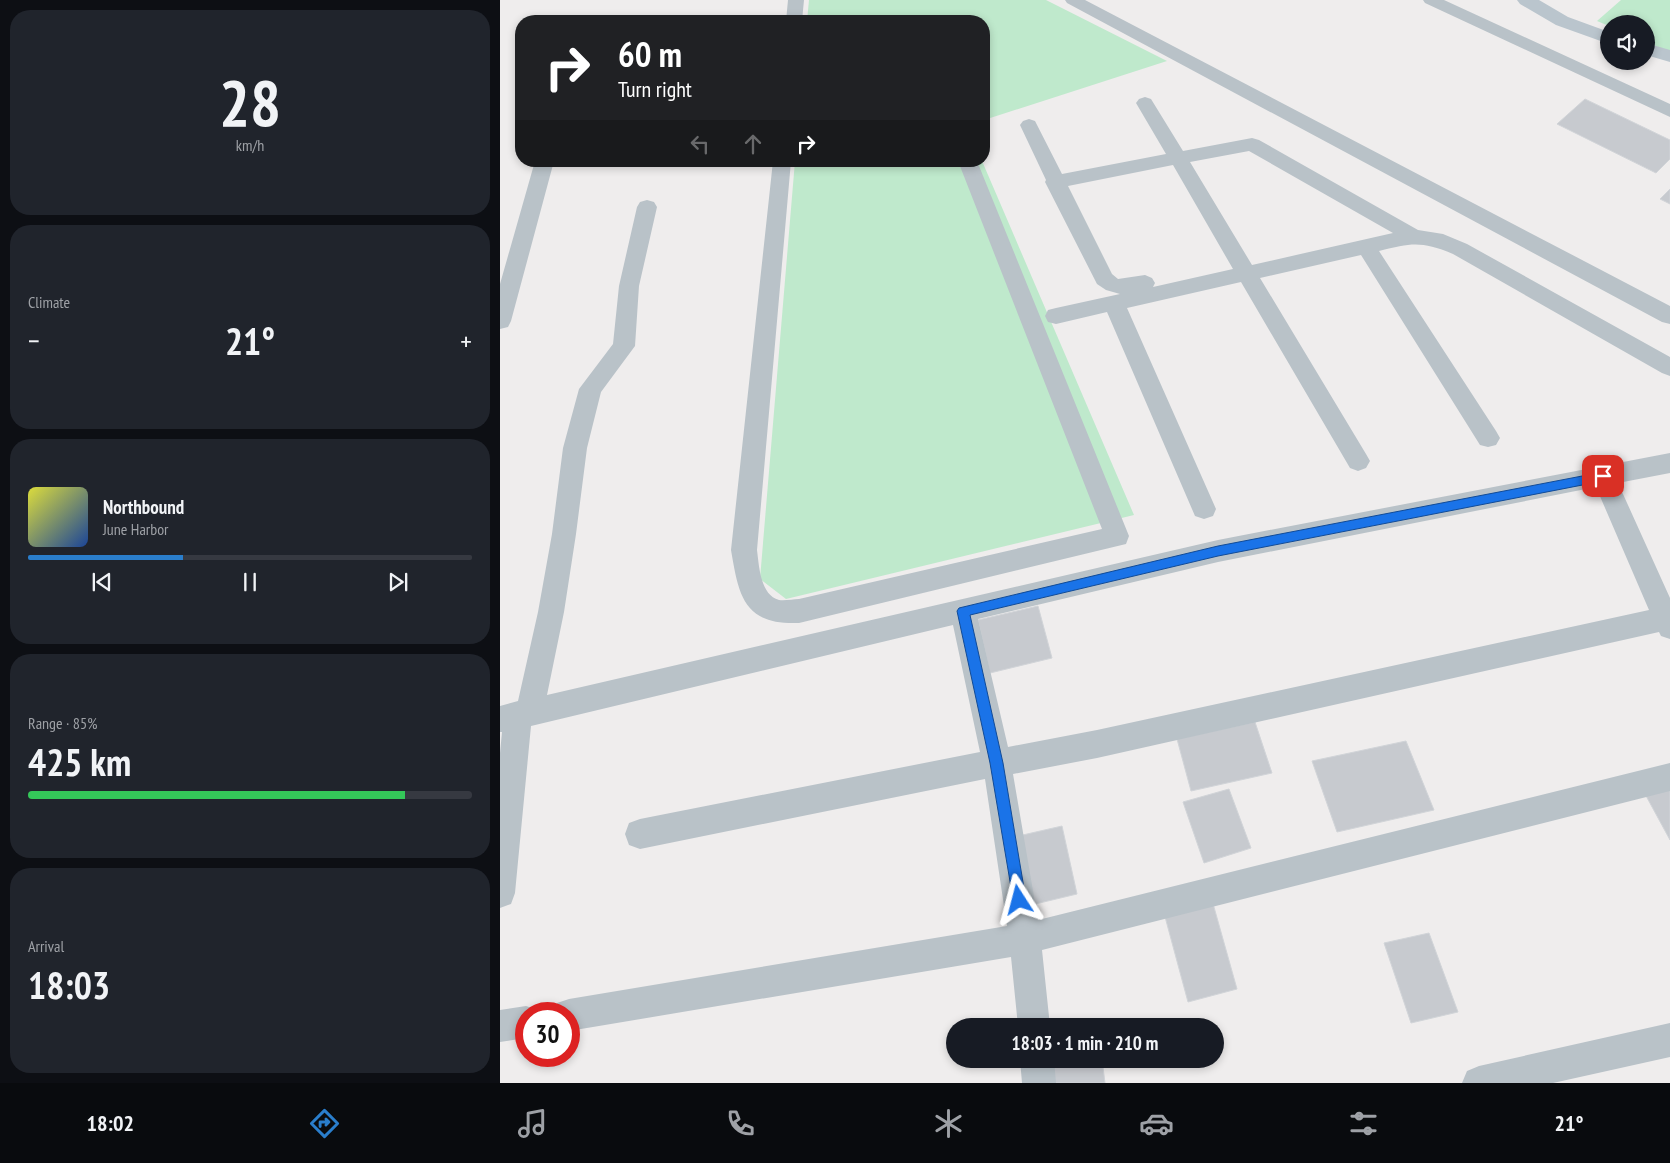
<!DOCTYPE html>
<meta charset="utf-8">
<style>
:root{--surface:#171b24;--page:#20242c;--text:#f1f3f6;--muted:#9ea1a6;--line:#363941;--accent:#2a7ecc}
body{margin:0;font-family:"PT Sans Narrow",sans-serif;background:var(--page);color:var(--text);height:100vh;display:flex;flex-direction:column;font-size:19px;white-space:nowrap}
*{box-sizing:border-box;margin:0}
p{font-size:16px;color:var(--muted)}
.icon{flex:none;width:28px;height:28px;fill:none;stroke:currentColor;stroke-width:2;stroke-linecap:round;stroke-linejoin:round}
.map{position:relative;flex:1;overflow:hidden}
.panel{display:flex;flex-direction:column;gap:10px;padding:10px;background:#0d0f14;width:500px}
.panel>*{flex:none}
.top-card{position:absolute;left:15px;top:15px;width:475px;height:152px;border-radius:20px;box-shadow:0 2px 8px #0003;background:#202124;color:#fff;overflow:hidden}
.buttons{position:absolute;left:1100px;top:15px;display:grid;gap:10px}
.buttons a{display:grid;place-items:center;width:55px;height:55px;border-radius:50%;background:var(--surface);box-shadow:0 2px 8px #0003;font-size:25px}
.speed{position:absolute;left:15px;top:1002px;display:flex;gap:10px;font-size:25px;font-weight:700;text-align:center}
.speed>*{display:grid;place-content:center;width:65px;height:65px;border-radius:50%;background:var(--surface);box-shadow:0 2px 8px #0003;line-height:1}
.speed .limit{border:8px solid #d22;background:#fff;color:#111}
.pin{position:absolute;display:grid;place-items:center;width:42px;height:42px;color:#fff;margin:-21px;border-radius:10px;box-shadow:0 2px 8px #0006}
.me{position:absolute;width:55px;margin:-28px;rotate:351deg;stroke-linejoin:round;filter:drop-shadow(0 0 4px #0008)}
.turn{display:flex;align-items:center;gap:18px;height:105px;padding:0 20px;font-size:22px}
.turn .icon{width:65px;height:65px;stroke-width:2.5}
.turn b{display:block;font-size:35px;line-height:42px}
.lanes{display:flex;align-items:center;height:48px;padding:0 20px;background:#0003;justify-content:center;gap:25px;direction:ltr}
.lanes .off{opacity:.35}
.big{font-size:38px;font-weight:800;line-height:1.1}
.panel .tile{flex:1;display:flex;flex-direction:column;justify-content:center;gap:8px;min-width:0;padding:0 18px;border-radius:20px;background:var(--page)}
.panel .dial{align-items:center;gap:0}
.dial b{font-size:65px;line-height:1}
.song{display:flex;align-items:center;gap:15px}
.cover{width:60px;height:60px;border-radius:8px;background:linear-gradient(135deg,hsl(60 70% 55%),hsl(220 70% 35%))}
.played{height:5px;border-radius:2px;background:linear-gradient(90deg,var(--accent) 35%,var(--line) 35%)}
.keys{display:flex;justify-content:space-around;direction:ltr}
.heat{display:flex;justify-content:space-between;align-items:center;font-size:28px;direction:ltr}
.charge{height:8px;border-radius:4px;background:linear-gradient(90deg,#34c759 85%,var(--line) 0)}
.trip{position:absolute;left:446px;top:1018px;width:278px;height:50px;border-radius:25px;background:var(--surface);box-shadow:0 2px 8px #0003;font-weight:800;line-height:50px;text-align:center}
.tabs{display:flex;height:80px;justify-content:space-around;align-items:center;background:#090b0e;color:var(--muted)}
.tabs .icon{width:35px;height:35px}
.tabs .current{color:var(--accent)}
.tabs b{font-size:22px;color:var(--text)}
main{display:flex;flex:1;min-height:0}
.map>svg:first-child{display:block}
.green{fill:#bfe9cc}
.building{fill:#c7cacf;stroke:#d1d4d8}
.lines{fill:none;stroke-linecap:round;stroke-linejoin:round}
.street{fill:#b9c2c8;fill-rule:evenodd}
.secondary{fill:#bac5cd;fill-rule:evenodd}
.route{fill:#1a73e8;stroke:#114b97}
</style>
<main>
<section class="panel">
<div class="tile dial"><b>28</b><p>km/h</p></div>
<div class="tile"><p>Climate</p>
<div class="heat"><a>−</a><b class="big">21°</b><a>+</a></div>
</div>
<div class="tile">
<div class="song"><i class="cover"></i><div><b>Northbound</b><p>June Harbor</p></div></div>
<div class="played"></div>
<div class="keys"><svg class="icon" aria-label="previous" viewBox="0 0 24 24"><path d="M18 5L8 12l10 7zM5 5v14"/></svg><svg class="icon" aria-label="pause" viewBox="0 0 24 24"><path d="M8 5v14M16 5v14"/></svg><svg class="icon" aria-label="next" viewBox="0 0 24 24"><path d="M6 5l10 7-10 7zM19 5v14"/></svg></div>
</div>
<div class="tile"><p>Range · 85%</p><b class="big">425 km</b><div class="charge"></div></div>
<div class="tile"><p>Arrival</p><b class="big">18:03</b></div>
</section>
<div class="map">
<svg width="1170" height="1083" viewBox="0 0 1170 1083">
<rect width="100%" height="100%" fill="#efeded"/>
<path class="green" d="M309 0H546L667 61 484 120V21H307Z
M1121 0H1170V52L1146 42V24H1109V26L1097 21Z
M295 161H482L634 515 286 599 260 579Z"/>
<path class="building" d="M1085 99 1170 140V159L1156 173 1057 124Z
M1170 189V204L1160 199Z
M538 606 552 658 490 673 478 620Z
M755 722 772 773 691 791 677 739Z
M906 741 934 810 837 832 812 761Z
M1170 788V840L1145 794Z
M729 789 751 848 704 863 683 802Z
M562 826 577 894 527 906 514 837Z
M712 900 737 989 688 1002 664 913Z
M929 933 958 1012 911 1023 884 943Z
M547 1059H602L605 1083H550Z"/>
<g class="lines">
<path class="street" d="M288 0H304L302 21H286Z
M565 0H585L1170 306V324L1162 322 567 3Z
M923 0H944L1170 104V117L925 3Z
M645 97 651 99 683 151 752 138 759 140 918 230 943 234 967 244 1170 357V376L1162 373 953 254C921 241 912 243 879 251L996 431 1000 438 996 445 988 447 980 445 861 255 760 278 866 454 870 461 866 468 858 471 850 468 741 282 627 308 716 509 713 516 704 519 695 516 607 312 556 324 548 322 545 316 548 310 556 308 620 294 606 290 597 284 545 182 546 180 520 125 523 121 529 119 535 121 562 174 666 154 636 103 639 99ZM749 151 893 233 752 265 690 162ZM673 165 733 269 653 287 655 283 652 278 645 275 618 279 612 274 568 186Z
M35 161H54L11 321 8 327 0 329V284Z
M273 161H291L257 550C259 565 260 595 279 600 285 601 293 599 299 599L602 529 458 161H477L629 536 626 544 299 623C244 625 239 597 231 550Z
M147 200 154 202 157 207 139 286 135 346 101 392 87 448 76 534 64 612 47 695 718 540 1170 453V473L1118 483 1170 598V639L1161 636 1159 632 597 758 513 774 538 920 1170 763V791L542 950 550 1026H518L511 957 69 1031V1014H53L57 1003 69 999 507 926 485 779 140 849 129 845 125 834 129 823 140 819 480 752 453 625 31 726 15 893 11 904 0 908V753L2 732H0V706L18 701 38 612 52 534 63 448 79 389 113 344 119 286 137 207 140 202ZM1096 487 1149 610 597 730 508 747 478 619 718 562Z
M26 1006 38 1010 39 1014H26V1038L0 1042V1010Z
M1170 1023V1057L1053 1083H962L967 1071 979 1066Z
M520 1059H554L556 1083H522Z"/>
<path class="secondary" d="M1017 0H1039L1068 17 1109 32V44L1056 25 1020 4Z
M1146 43 1170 50V62L1146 55Z"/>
</g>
<path class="route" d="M1103 472 1108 476 1103 481 718 556 470 615 503 763 526 900 524 905 519 907 514 905 490 763 457 611 459 608 718 546Z"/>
</svg>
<div class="buttons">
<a><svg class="icon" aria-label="sound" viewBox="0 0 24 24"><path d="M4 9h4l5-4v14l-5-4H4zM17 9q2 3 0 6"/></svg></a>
</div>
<div class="speed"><div class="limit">30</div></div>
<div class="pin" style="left:1103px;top:476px;background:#d93025"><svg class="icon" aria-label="arrive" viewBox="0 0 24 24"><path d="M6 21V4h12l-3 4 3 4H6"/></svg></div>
<svg class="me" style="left:519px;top:900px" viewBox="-20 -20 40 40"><path d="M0-17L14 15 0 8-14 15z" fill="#1a73e8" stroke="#fff" stroke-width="4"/></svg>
<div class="trip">18:03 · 1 min · 210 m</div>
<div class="top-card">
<div class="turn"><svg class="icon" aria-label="right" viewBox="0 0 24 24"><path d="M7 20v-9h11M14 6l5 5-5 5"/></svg><div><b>60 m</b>Turn right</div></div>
<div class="lanes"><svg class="icon off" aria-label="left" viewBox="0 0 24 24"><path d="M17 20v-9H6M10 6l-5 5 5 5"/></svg><svg class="icon off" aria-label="ahead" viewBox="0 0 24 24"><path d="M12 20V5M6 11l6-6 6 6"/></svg><svg class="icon" aria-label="right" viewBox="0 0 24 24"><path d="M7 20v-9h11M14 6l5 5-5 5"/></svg></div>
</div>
</div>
</main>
<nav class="tabs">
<b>18:02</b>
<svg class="icon current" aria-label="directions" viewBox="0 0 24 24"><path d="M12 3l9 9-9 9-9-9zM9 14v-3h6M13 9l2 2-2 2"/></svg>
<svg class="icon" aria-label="music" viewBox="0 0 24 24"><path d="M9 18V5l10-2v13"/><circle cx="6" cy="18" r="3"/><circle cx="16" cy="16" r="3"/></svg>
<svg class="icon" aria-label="phone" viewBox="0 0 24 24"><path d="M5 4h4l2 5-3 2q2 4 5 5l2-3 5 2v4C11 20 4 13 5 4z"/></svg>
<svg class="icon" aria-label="climate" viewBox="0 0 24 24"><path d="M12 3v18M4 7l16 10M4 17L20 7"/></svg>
<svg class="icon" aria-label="car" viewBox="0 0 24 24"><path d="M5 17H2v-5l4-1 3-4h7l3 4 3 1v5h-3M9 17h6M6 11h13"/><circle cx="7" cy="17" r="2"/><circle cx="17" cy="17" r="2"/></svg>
<svg class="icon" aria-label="filters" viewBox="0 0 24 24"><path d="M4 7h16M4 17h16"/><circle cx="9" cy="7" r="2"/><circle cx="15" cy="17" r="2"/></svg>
<b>21°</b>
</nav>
